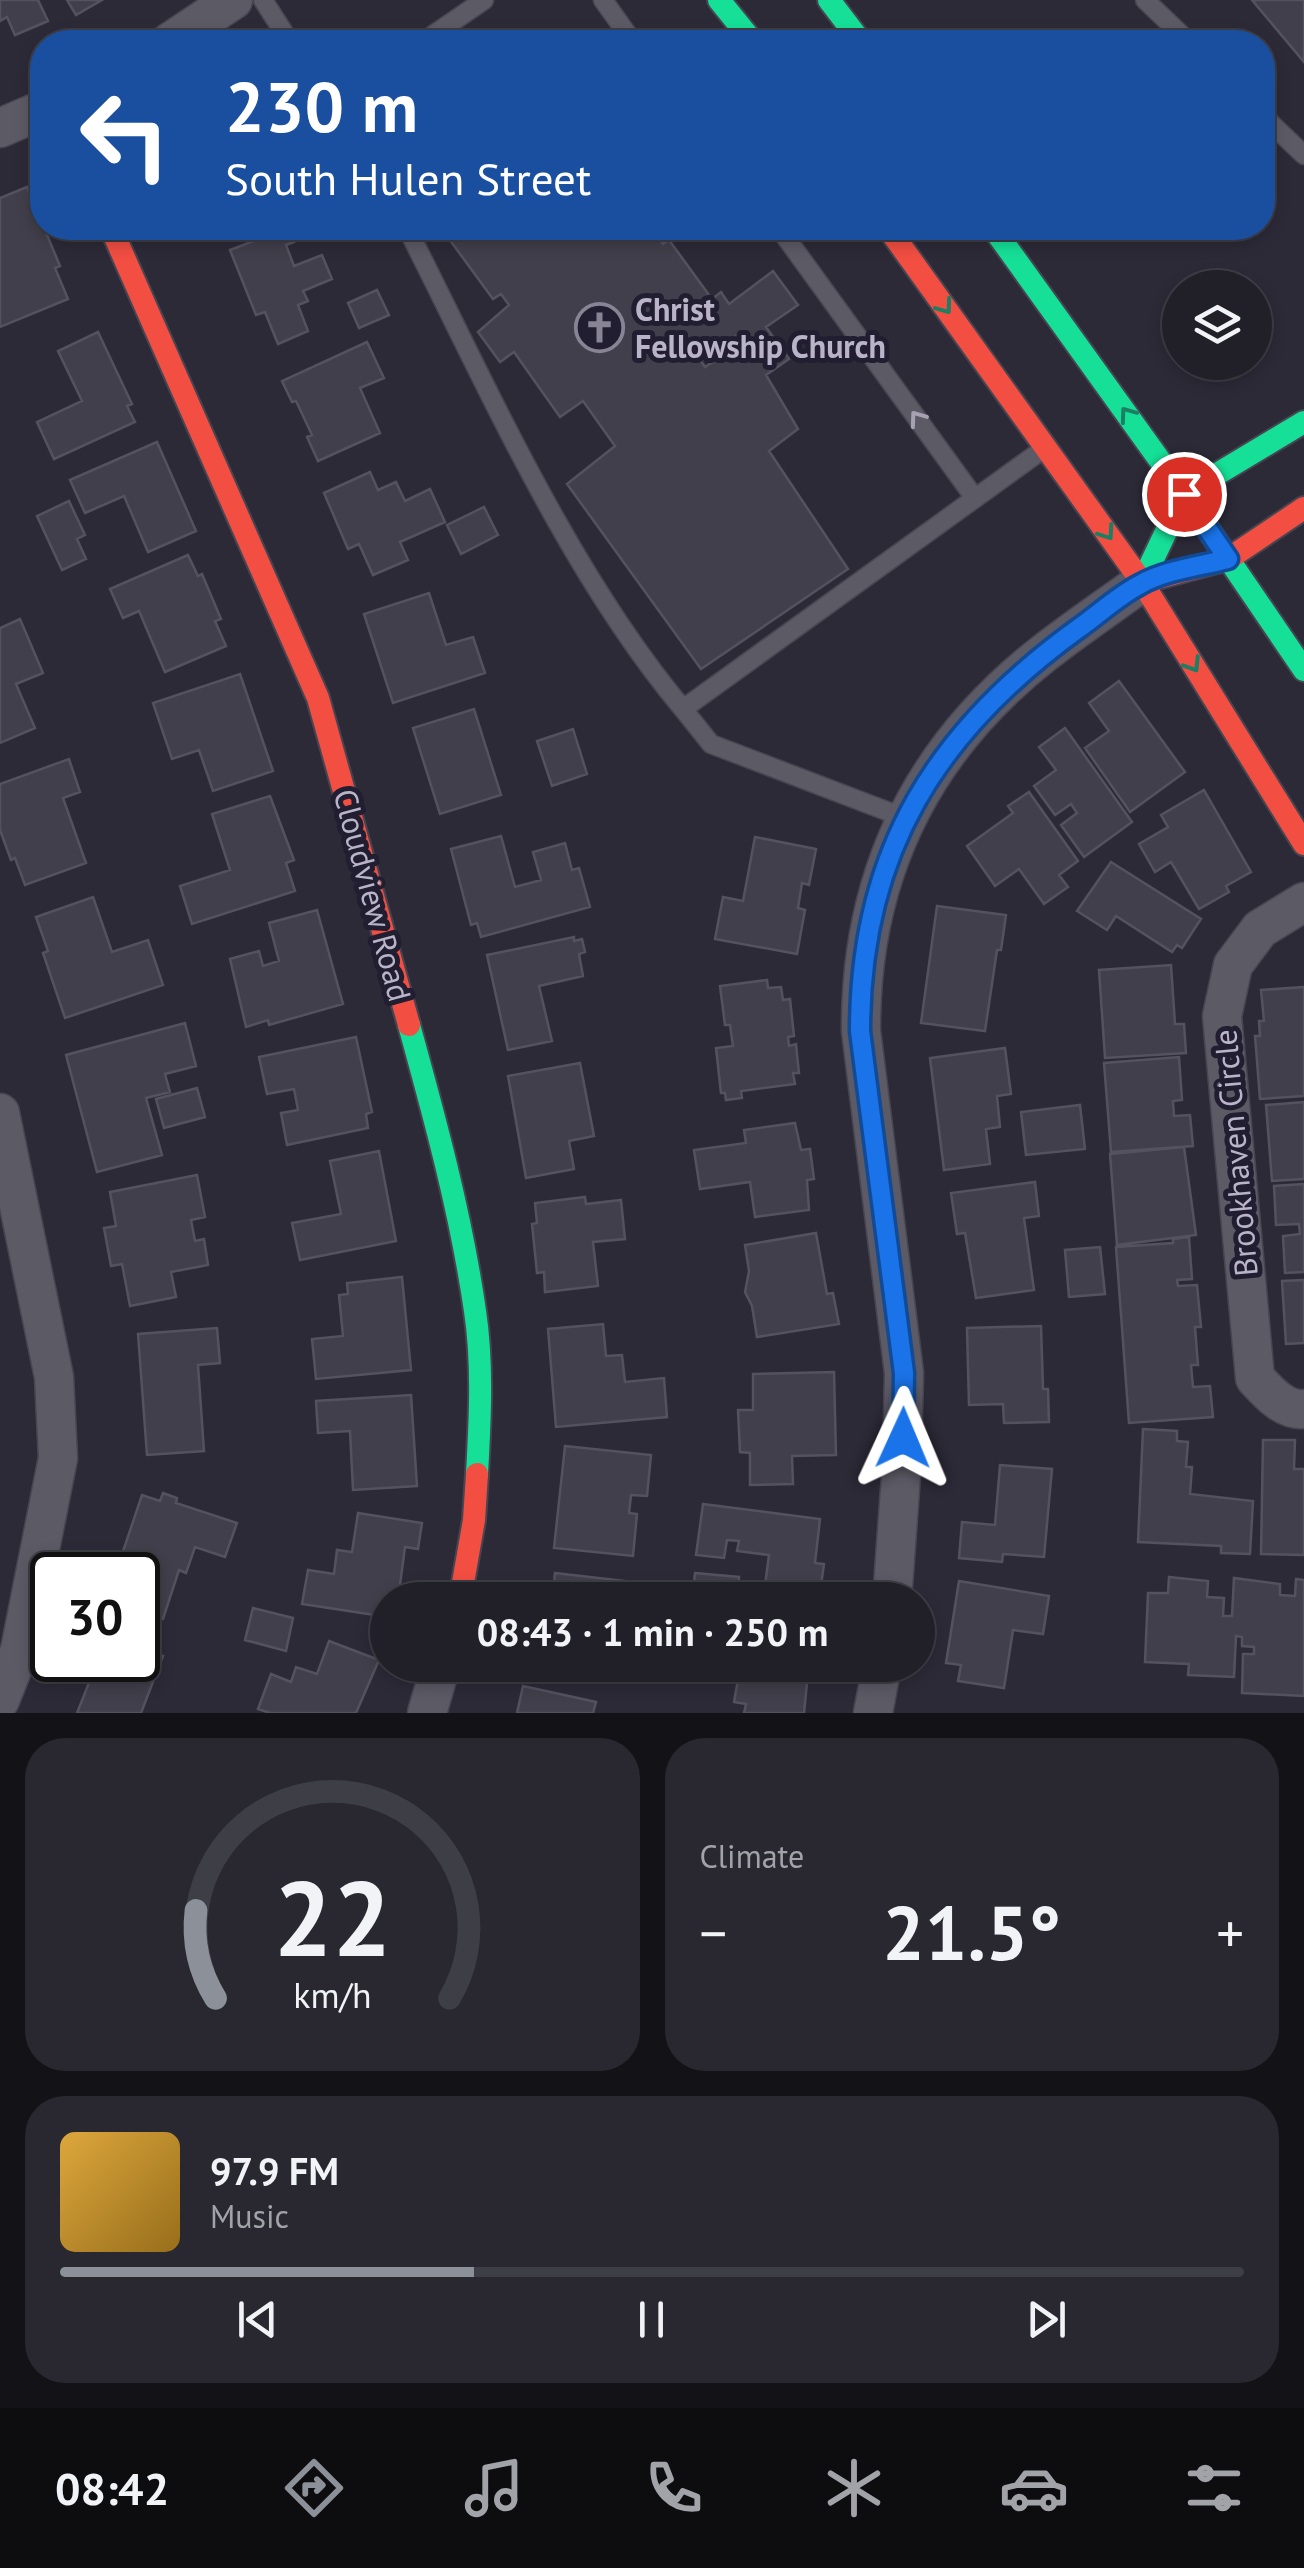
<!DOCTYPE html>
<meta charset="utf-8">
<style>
:root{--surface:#212029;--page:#292831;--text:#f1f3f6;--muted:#a2a3a8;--line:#3e3e46;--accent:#8c9099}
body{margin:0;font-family:"PT Sans",sans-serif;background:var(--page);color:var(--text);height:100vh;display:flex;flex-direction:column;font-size:38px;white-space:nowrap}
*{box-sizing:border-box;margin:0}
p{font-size:32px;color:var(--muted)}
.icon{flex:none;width:55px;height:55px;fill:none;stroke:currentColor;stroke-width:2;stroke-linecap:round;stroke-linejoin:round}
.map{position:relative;height:1713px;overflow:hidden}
.panel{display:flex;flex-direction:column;gap:25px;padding:25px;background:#121217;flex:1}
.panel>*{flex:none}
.guide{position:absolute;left:30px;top:30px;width:1245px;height:210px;border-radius:40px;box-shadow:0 5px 15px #0003,0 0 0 2px var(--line);background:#1a4fa0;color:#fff;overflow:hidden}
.fabs{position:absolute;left:1162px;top:270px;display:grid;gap:20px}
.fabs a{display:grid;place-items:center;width:110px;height:110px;border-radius:50%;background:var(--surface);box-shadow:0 5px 15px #0003,0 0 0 2px var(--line);font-size:50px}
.speed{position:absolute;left:30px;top:1552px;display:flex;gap:20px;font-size:50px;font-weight:700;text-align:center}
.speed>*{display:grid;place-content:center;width:130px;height:130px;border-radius:50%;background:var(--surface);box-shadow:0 5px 15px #0003,0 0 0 2px var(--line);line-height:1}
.speed .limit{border:5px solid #111;border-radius:15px;background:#fff;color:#111}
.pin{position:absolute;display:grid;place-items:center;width:85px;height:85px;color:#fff;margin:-42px;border:5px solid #fff;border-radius:50%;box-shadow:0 2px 10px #0007}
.me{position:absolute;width:110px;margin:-55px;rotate:1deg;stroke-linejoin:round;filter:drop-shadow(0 0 8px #0008)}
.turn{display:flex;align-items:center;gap:35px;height:210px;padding:0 30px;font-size:45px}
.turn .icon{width:130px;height:130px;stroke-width:2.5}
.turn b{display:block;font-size:70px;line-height:85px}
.big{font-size:75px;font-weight:700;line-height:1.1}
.panel .card{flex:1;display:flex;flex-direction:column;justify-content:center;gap:15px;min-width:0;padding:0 35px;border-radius:40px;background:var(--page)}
.panel .dial{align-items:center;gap:0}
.dial svg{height:260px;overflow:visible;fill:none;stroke:var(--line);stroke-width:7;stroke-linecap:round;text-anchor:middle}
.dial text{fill:var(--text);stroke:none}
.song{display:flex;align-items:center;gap:30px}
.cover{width:120px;height:120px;border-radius:15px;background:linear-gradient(135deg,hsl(40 70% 55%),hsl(40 70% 35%))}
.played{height:10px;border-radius:5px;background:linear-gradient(90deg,var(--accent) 35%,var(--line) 35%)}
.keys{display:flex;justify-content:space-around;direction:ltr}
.heat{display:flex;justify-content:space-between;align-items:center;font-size:55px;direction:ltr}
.panel .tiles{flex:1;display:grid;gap:25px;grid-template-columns:1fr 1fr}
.card:last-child{grid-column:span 2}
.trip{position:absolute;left:370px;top:1582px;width:565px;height:100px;border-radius:50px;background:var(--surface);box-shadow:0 5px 15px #0003,0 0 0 2px var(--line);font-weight:700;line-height:100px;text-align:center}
.tab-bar{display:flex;height:160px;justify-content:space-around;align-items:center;background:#0d0d10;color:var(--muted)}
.tab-bar .icon{width:70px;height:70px}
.tab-bar .current{color:var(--accent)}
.tab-bar b{font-size:45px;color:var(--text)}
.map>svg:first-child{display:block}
.building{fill:#413f4b;stroke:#54525f;stroke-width:2.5;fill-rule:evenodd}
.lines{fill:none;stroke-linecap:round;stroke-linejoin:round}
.lane-casing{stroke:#474551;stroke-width:21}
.street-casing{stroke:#474551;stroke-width:41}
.fast-casing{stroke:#474551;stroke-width:26}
.jam-casing{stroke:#474551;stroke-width:26}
.lane{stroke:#5c5a65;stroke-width:18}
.street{stroke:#5c5a65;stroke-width:38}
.fast{stroke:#16e098;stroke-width:22}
.jam{stroke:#f24e42;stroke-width:22}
.oneway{stroke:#1c7f64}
.oneway2{stroke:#a6a2b3}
.route-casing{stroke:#114b97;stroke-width:25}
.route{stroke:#1a73e8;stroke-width:18}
.labels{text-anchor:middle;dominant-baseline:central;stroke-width:10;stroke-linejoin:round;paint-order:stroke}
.poi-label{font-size:32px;font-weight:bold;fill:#b9b4c7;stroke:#211e31;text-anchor:start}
.street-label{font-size:32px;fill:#b9b4c7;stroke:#211e31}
</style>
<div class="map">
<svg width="1304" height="1713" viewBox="0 0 1304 1713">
<rect width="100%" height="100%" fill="#2c2a37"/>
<path class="building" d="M0 0H38L48 21 15 35 7 17 0 21Z
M67 0H102L76 15Z
M1252 0H1304V62Z
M27 187 60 266 55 268 68 299 0 327V198Z
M288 228 294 242 286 245 294 266 322 255 332 279 303 291 308 301 298 305 308 331 278 344 265 312 256 315 230 250Z
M441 228H651L663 244 669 240 712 299 721 292 729 304 773 271 798 305 766 327 789 359 766 375 798 429 769 451 848 569 701 669 567 484 615 446 583 401 560 417 514 352 500 362 478 332 509 305 501 294 493 299ZM743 331 749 339 705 367 701 361Z
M377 290 389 315 359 328 348 303Z
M98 332 132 404 127 406 135 422 54 459 37 422 82 401 58 351Z
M367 342 384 378 360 388 380 433 318 461 307 437 312 435 296 401 292 402 282 381Z
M157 442 196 531 148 552 124 496 85 513 70 480Z
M370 472 378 490 396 482 405 501 430 489 445 522 400 542 408 560 373 575 359 544 348 549 324 493Z
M69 501 85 535 77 539 86 559 62 570 37 516Z
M484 507 498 535 461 554 447 525Z
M188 555 198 576 202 574 221 619 215 621 226 646 165 672 139 611 123 618 110 589Z
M429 593 446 645 473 637 485 673 393 703 364 614Z
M20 619 43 673 16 684 35 728 0 743V628Z
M240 674 273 771 213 791 199 750 172 759 153 703Z
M1119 681 1185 772 1130 812 1085 748 1109 731 1089 703Z
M474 709 501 795 440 814 413 728Z
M1065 728 1132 822 1084 857 1061 825 1077 813 1071 804 1055 815 1034 786 1056 770 1039 747Z
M573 729 587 774 552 786 537 741Z
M69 759 80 792 63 798 86 863 25 885 15 858 11 860 0 830V784Z
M1204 790 1251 872 1226 886 1229 892 1199 909 1171 862 1155 872 1139 844 1168 827 1161 815Z
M1029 792 1078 861 1059 875 1068 887 1044 904 1019 869 995 886 967 846 1013 813 1008 806Z
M270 796 294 860 286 863 295 891 192 924 180 886 230 870 212 814Z
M501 836 515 887 541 880 533 852 565 843 572 870 579 868 590 907 481 937 477 923 471 925 451 849Z
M755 837 816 849 809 885 802 883 798 908 805 910 797 954 715 939 723 897 743 901Z
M1111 862 1201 919 1182 948 1177 945 1172 952 1116 916 1107 930 1077 911Z
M93 897 112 952 148 940 163 985 65 1018 43 953 48 951 36 917Z
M937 906 1006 915 1001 950H997L985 1031 921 1023Z
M317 910 343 1004 269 1025 268 1020 246 1027 230 959 259 951 263 966 279 961 269 923Z
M574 937V941L582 939 585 952 579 954 583 976 539 986 552 1041 508 1050 487 955Z
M1171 965 1175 1024H1184L1186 1053 1105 1058 1099 970Z
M767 980 768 988 781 987 783 1000 790 999 794 1036 788 1037 789 1046 796 1044 799 1073H793L795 1084 741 1091 742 1098 726 1100 725 1093H721L716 1048 733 1046 730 1025H725L720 986Z
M1304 987V1096L1260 1099 1255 1036H1260L1259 1021H1264L1261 990Z
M185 1023 196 1066 165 1074 170 1092 146 1098 162 1155 97 1172 66 1055Z
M356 1037 372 1112 366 1114 368 1128 287 1145 281 1113 298 1110 294 1089 267 1094 259 1057Z
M1005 1048 1011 1094 997 1096 1000 1127 986 1129 990 1164 944 1170 930 1058Z
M1179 1057 1182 1100 1173 1101 1174 1116 1190 1115 1193 1146 1111 1152 1104 1063Z
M580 1063 594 1136 569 1141 574 1169 526 1178 508 1076Z
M197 1088 205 1117 164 1128 156 1099Z
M1304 1102V1179L1272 1181 1266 1105Z
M1080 1105 1085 1149 1026 1155 1021 1112Z
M795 1123 801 1150 810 1149 814 1179 807 1180 809 1210 755 1217 750 1182 700 1189 694 1150 746 1143 744 1130Z
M1184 1147 1196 1235 1117 1245 1110 1154Z
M379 1151 396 1241 300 1260 292 1223 341 1214 330 1161Z
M197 1175 205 1217 191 1220 195 1241 204 1239 208 1265 171 1272 176 1297 130 1306 122 1264 111 1266 104 1228 116 1226 110 1192Z
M1035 1182 1039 1216 1024 1218 1034 1290 976 1298 965 1233 957 1234 951 1193Z
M1304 1184V1272L1285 1273 1283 1236 1300 1234 1299 1224 1276 1225 1274 1186Z
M585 1197 586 1204 621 1200 625 1239 593 1242 598 1286 545 1292 544 1272 537 1273 532 1224 537 1223 535 1203Z
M816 1233 827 1294 833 1293 839 1324 757 1337 752 1306 745 1292 749 1271 745 1245Z
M1189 1237 1192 1279 1177 1280 1178 1286 1197 1285 1201 1327H1195L1198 1365H1191L1193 1387 1210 1386 1213 1417 1129 1423 1116 1247 1173 1243V1239Z
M1100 1247 1105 1294 1069 1297 1065 1250Z
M402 1277 411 1370 316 1379 312 1339 343 1336 339 1295 348 1294 347 1283Z
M1304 1280V1343L1286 1344 1282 1281Z
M603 1324 606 1356 622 1355 625 1382 664 1378 667 1417 556 1427 548 1329Z
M1041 1326 1043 1389H1048L1049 1422 1004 1423 1003 1404 969 1405 967 1328Z
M217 1328 220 1363 198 1365 204 1451 147 1455 138 1334Z
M834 1372 836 1455 792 1456 793 1484 750 1485V1453L740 1452 738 1410H753V1374Z
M411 1395 417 1486 353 1490 350 1431 318 1433 316 1401Z
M1143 1429 1177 1431V1441L1188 1442 1186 1467H1192L1190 1494 1253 1501 1250 1554 1221 1553V1546L1138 1542Z
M1263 1440H1295L1294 1469H1304V1555L1261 1554Z
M565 1446 651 1455 647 1496 631 1495 629 1513 637 1514 633 1556 554 1548Z
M1000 1465 1052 1469 1044 1557 1003 1554 1002 1562 959 1558 962 1522 995 1525Z
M163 1493 177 1498 176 1503 237 1523 225 1557 195 1547 186 1573 179 1570 163 1619 138 1610V1575H115L142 1495 160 1501Z
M703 1504 820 1519 815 1563 824 1564 819 1600H763L769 1555 737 1551 739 1541 727 1540 724 1558 696 1555Z
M358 1513 422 1523 418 1549 405 1547 398 1600H388V1617L302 1604 308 1570 334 1574 337 1550 352 1552Z
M555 1573 643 1583 641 1600H552Z
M695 1573 739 1577 737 1600H692Z
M1169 1577 1208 1581 1207 1597 1224 1598 1223 1616H1232L1234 1578 1280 1584V1595L1295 1596 1296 1579 1304 1580V1696L1242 1693 1243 1654H1254V1647L1242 1646V1637L1236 1636 1234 1677 1188 1675 1189 1664 1145 1662 1148 1593H1168Z
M959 1581 1049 1596 1043 1634 1013 1630 1004 1688 958 1681 961 1665 946 1663Z
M253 1608 293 1618 286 1651 245 1640Z
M329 1641 379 1660 356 1713H270L258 1709 271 1674 291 1682 296 1667 317 1674Z
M138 1647 163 1656 141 1713H77L98 1660H138Z
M544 1665H597L596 1673Z
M753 1665H801L798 1681 807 1683 804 1713H744L746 1704 734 1702 739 1674 751 1676Z
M523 1686 596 1702 593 1713H517Z"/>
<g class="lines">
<defs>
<path id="lane" d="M263 0 290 42
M603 0 633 42
M1145 0 1189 42
M423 42 484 0
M1262 115 1304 155
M407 228C487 386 569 573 683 709L1042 450
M779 228 974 497
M683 709 711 744 905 818"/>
<path id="street" d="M170 42 233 0
M0 128 42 110
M1304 902 1260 929 1233 965 1222 1016 1255 1378C1268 1392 1284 1411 1304 1409
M0 1113 54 1377 58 1458 20 1650 0 1700
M892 1600 902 1462 904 1373 861 1031C860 876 921 750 1043 654 1075 629 1109 606 1142 582
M427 1713 441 1665
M873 1713 882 1665"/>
<path id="fast" d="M719 0 753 42
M829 0 861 42
M993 228 1184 494 1304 670
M1142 582 1184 494 1304 422
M409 1025C435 1119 461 1214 475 1311 483 1363 480 1421 477 1474"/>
<path id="jam" d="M111 228 318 698 409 1025
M888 228 1142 582 1304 844
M1142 582 1228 559 1304 508
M460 1600 474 1520 477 1474"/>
</defs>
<use href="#lane" class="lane-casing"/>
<use href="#street" class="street-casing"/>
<use href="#fast" class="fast-casing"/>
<use href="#jam" class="jam-casing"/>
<use href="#lane" class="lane"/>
<use href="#street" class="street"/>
<use href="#fast" class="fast"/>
<use href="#jam" class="jam"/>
</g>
<defs><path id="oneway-chevron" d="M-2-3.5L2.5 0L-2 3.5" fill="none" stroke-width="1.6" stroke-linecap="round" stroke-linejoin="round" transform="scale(2.5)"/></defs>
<g class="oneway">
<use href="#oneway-chevron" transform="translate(945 307) rotate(54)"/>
<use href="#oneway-chevron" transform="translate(1127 414) rotate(-126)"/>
<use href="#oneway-chevron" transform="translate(1107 533) rotate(55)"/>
<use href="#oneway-chevron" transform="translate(1193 665) rotate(58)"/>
</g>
<use class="oneway2" href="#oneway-chevron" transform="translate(917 418) rotate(-126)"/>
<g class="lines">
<defs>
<path id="route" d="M903 1438 904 1373 860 1031C860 852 936 731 1079 628 1099 614 1119 595 1141 584 1165 570 1201 566 1228 559L1184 494"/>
</defs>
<use href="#route" class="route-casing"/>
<use href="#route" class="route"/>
</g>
<defs>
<symbol id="church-ring" viewBox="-11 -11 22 22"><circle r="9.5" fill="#211e31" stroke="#888495" stroke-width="1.5"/><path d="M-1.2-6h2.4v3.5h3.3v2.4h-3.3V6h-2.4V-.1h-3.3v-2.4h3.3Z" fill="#888495"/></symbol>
</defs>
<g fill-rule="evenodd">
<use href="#church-ring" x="572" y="300" width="55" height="55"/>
</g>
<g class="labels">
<g class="poi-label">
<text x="635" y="309">Christ<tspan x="635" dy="37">Fellowship Church</tspan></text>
</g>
<g class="street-label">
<text transform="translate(373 895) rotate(75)">Cloudview Road</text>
<text transform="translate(1235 1153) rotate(-95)">Brookhaven Circle</text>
</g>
</g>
</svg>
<div class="fabs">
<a><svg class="icon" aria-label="layers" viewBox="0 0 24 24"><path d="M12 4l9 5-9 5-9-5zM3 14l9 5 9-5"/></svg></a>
</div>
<div class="speed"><div class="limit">30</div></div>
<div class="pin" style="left:1184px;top:494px;background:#d93025"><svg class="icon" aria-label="arrive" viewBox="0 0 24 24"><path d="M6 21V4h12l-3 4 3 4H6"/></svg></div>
<svg class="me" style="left:903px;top:1438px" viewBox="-20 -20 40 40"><path d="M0-17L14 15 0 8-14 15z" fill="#1a73e8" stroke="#fff" stroke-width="4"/></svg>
<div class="trip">08:43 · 1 min · 250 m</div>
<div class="guide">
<div class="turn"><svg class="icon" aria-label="left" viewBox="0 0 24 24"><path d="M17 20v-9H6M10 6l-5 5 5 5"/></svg><div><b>230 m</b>South Hulen Street</div></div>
</div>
</div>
<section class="panel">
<div class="tiles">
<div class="card dial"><svg viewBox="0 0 100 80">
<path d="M14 69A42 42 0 1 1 86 69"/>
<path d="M14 69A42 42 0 0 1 8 42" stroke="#8c9099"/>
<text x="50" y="56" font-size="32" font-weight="700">22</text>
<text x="50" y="72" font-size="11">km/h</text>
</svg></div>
<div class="card"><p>Climate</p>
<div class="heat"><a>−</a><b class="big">21.5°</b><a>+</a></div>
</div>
<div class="card">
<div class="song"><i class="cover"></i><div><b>97.9 FM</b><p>Music</p></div></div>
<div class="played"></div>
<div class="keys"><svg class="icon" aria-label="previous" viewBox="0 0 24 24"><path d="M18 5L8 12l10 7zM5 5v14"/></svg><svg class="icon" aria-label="pause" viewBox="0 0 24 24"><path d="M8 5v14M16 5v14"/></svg><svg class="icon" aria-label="next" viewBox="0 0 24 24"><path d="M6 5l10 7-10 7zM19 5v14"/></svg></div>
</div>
</div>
</section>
<nav class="tab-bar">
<b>08:42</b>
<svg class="icon current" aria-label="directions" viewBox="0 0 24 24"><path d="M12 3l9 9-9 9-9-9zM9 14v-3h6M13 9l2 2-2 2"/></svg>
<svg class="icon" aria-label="music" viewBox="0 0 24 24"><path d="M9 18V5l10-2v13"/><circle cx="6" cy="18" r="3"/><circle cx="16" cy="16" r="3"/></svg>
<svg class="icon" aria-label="phone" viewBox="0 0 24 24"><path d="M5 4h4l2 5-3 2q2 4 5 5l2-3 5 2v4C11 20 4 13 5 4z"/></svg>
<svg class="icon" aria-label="climate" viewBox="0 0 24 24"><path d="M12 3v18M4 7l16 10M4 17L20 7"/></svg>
<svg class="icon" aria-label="car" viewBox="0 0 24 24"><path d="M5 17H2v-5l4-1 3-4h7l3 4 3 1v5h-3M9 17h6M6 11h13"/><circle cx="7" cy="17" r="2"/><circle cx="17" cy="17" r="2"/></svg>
<svg class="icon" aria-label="filters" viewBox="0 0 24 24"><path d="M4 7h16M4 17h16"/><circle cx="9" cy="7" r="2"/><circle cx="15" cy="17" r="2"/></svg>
</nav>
